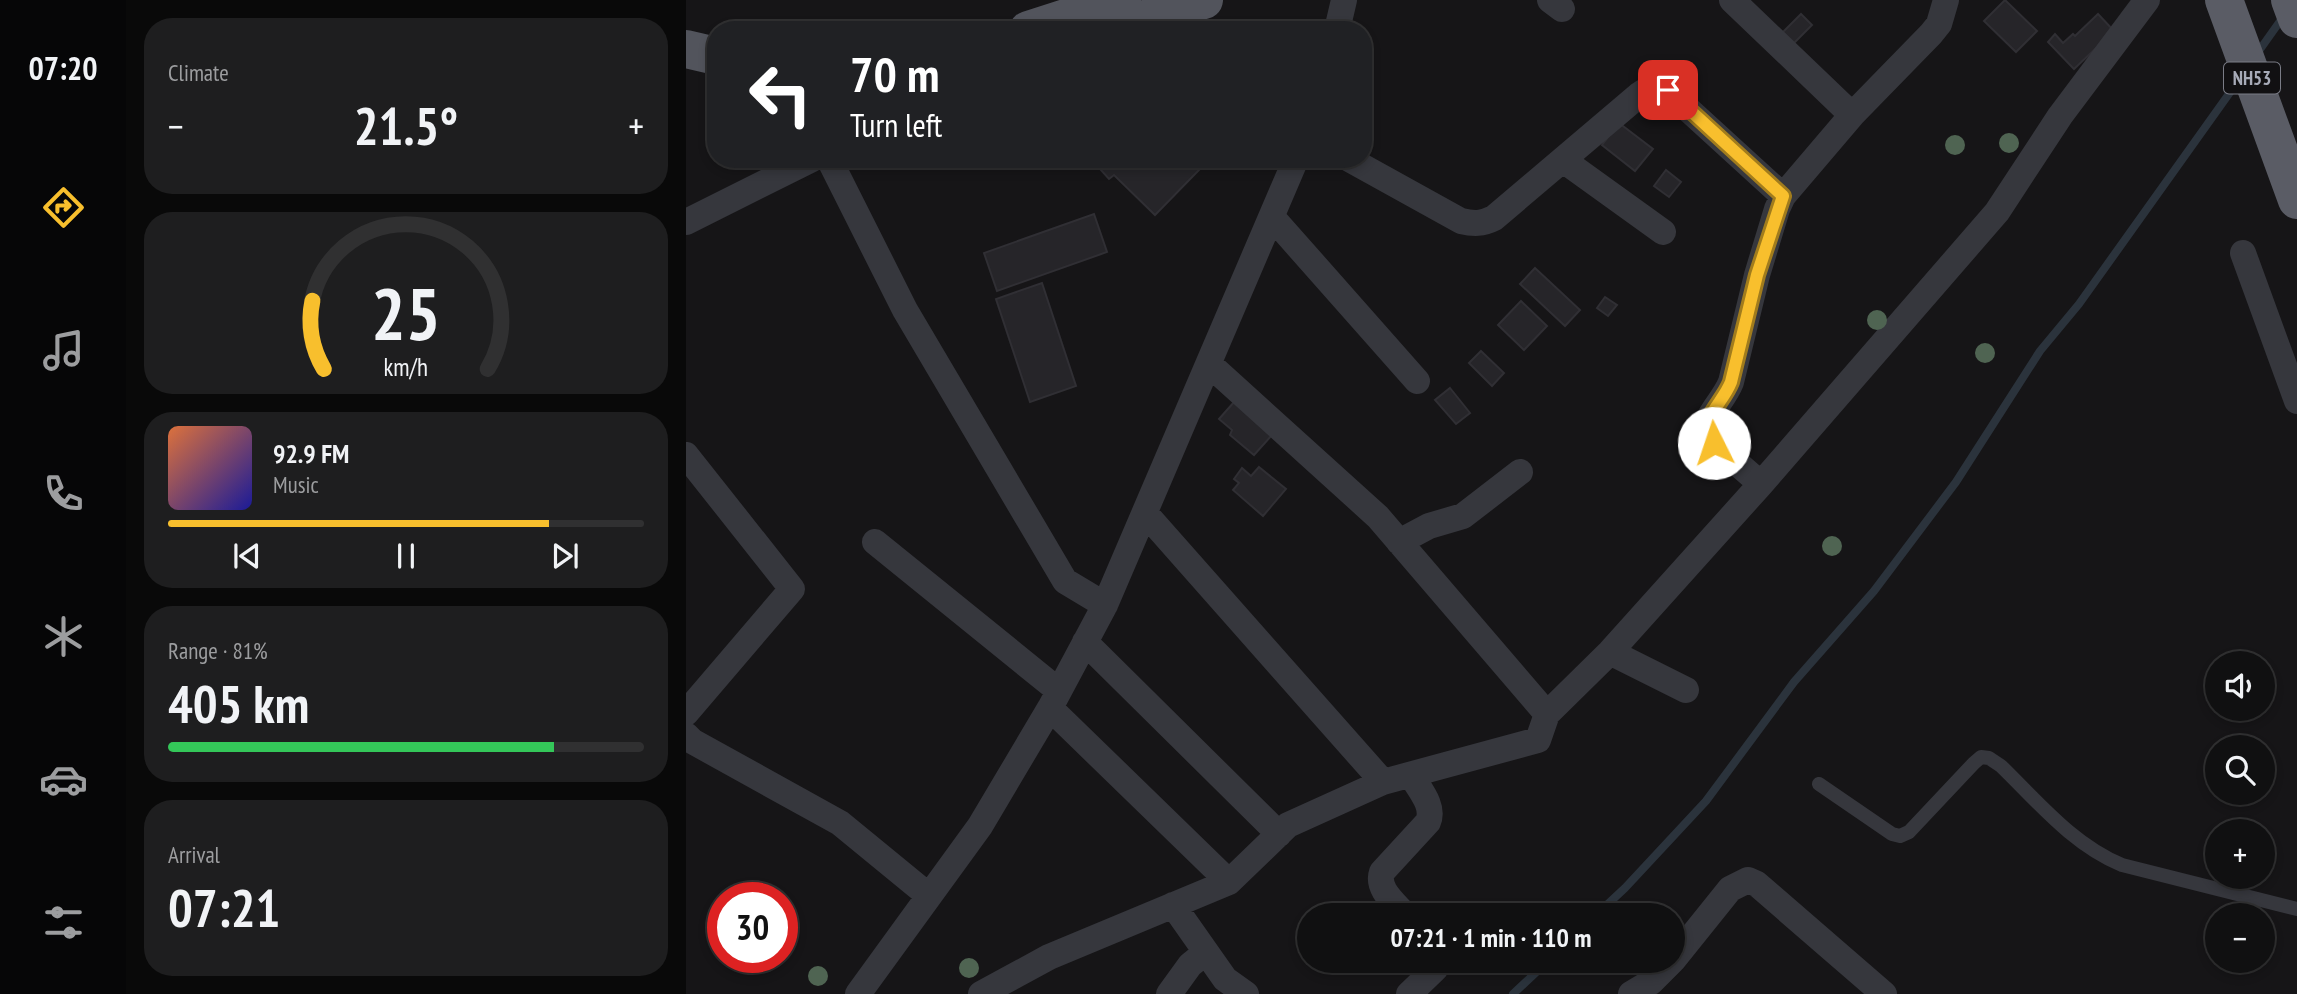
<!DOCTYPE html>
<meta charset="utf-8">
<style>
:root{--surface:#101011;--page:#1e1e1f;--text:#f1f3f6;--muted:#9c9d9f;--line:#303031;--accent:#f8bf2d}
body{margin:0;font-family:"PT Sans Narrow",sans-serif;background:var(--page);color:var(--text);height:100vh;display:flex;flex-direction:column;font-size:26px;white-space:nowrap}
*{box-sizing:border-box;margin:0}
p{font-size:23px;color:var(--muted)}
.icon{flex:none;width:38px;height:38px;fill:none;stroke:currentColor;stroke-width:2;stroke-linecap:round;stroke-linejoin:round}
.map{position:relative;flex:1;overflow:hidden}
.sheet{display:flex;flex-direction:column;gap:18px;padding:18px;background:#090909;width:560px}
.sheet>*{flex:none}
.banner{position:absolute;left:21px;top:21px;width:665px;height:147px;border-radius:28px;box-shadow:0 4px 10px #0003,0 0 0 2px var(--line);background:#202124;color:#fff;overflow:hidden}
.buttons{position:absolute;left:1519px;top:651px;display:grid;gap:14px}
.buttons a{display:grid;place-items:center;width:70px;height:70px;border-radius:50%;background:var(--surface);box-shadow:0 4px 10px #0003,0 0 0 2px var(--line);font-size:35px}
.speed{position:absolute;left:21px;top:882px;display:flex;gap:14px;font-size:35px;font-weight:700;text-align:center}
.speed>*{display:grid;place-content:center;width:91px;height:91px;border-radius:50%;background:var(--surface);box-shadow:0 4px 10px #0003,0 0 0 2px var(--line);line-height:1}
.speed .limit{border:10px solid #d22;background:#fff;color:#111}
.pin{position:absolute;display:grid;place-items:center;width:60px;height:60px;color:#fff;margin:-30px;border-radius:14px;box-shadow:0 4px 10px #0006}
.me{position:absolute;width:77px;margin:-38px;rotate:356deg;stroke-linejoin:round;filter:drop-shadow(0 0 5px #0008)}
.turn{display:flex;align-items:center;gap:24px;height:147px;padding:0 28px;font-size:32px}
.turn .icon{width:91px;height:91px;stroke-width:2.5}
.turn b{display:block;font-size:49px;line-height:60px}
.big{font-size:52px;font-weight:600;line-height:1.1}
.sheet .widget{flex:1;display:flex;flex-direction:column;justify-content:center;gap:10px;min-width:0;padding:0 24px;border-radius:28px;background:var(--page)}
.sheet .dial{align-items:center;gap:0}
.dial svg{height:182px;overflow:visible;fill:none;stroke:var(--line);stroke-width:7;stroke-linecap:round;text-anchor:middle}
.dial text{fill:var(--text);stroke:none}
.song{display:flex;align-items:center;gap:21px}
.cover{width:84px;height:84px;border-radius:10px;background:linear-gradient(135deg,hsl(20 70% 55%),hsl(240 70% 35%))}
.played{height:7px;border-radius:4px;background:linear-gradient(90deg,var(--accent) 80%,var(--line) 80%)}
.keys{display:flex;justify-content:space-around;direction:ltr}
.heat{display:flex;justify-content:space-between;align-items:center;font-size:38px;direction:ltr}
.charge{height:10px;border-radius:5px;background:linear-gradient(90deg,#34c759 81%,var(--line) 0)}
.trip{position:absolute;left:611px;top:903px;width:388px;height:70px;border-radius:35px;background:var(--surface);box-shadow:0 4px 10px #0003,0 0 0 2px var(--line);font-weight:600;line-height:70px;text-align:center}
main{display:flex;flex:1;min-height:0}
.tabs{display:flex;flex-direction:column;width:126px;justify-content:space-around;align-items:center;background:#060607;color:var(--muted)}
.tabs .icon{width:49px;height:49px}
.tabs .active{color:var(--accent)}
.tabs b{font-size:32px;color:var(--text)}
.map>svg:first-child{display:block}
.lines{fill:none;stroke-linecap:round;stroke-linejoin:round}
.stream{stroke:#2b333c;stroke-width:8}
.building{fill:#262529;stroke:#302f34;stroke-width:2}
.service{stroke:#36373d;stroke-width:14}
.minor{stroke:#36373d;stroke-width:26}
.primary{stroke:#52545c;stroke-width:38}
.trunk{stroke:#5a5c65;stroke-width:38}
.tree{fill:#4f6452}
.route-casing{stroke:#a17c1d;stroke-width:18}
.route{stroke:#f8bf2d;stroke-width:12}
.labels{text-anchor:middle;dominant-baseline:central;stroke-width:7;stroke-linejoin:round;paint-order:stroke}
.shield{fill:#111012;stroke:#7a7c86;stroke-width:2}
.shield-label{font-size:19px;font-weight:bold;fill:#a7abb8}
</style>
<main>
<nav class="tabs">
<b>07:20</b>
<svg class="icon active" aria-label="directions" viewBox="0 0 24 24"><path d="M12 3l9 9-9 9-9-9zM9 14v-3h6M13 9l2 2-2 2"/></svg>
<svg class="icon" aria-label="music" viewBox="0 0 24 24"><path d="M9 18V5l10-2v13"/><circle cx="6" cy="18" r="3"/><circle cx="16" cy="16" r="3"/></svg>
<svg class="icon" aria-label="phone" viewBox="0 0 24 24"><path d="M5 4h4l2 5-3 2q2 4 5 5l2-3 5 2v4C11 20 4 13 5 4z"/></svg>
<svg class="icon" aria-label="climate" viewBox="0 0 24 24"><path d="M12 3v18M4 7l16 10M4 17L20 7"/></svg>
<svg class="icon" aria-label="car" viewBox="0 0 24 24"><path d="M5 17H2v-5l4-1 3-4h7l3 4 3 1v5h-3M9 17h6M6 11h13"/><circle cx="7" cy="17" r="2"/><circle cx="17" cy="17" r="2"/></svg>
<svg class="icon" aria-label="filters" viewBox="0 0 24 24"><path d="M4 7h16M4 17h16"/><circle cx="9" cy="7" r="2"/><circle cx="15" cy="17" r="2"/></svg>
</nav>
<section class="sheet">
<div class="widget"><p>Climate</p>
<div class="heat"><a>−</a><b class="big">21.5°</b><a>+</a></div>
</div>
<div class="widget dial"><svg viewBox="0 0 100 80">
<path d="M14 69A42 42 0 1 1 86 69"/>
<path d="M14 69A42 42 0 0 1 9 39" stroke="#f8bf2d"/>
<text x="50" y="56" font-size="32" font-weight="700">25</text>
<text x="50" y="72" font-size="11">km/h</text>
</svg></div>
<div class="widget">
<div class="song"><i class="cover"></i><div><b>92.9 FM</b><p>Music</p></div></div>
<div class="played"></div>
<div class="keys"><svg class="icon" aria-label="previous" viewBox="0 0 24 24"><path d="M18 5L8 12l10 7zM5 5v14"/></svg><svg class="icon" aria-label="pause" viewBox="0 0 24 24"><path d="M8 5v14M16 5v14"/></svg><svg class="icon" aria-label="next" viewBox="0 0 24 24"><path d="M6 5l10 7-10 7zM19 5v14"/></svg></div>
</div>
<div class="widget"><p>Range · 81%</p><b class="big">405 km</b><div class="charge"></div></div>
<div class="widget"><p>Arrival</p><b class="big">07:21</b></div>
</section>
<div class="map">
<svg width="1611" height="994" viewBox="0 0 1611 994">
<rect width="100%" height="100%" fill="#161517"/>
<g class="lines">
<path class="stream" d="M1570 55 1597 17
M910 915 939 888 1020 801 1108 682 1188 591 1270 482 1354 351 1393 304 1555 77
M827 994 862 961"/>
</g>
<path class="building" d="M1319 0 1351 31 1330 52 1298 21Z
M1115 14 1126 25 1107 44 1096 33Z
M1412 14 1428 31 1388 69 1362 42 1369 34 1377 43 1387 34 1389 36Z
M933 123 967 149 949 171 916 145Z
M405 159H505L514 169 469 215 428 175 423 179Z
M980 170 995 182 983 197 968 186Z
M408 214 421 252 311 291 298 253Z
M849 268 894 310 879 326 834 284Z
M356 283 390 386 344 402 310 299Z
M919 297 931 305 922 316 911 308Z
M835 301 861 326 838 350 812 325Z
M795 351 818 373 806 386 783 363Z
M764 388 784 413 770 424 749 400Z
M549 401 587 434 568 455 544 435 546 430 533 419Z
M573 467 600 489 577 516 547 490 553 483 548 479 556 468 565 476Z"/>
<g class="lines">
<path class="service" d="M1133 784 1206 834 1214 836 1223 832 1288 763 1295 757 1303 758 1315 766C1352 802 1387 845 1436 865L1611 909"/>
<path class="minor" d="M864 0 876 9
M1046 0 1166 115
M651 30 658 0
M143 159 219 310 379 581 419 605
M663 159 775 221C788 224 796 224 808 218L953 95C963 88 970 85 982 91L1097 196
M877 160 977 232
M586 217 731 381
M0 222 126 159
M1557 253 1611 401
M0 455 106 589 0 713
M1075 484 1028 443 1019 431C1022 412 1038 400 1045 382L1071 275 1091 209 1097 196 1166 115 1245 34 1253 24 1260 0
M459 513 697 782
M189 542 373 691
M713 542 743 526 777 516 834 472
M399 642 593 834
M924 652 1000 690
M364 708 543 882
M861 714 924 652 1075 484 1311 212 1374 116 1461 0
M0 735 6 741 154 823 243 896
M487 905 539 979 560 994
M719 915C709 903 690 889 696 872L742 822C749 806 733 789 725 775
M987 960 1044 889 1062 880 1071 884 1198 994
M172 994 294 826 364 708 419 605 610 159
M295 994 363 957 543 882 602 825 697 782 852 740 861 714 692 517 523 364
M483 994 504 965 520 952
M723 994 749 969 751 961
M945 994 965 982 986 961"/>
<path class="primary" d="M342 30 436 0
M425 30 518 0
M0 49 30 56"/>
<path class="trunk" d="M1538 0 1611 200
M1604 0 1611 19"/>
</g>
<g class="tree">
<circle cx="1323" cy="143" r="10"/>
<circle cx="1269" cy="145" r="10"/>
<circle cx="1191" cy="320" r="10"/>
<circle cx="1299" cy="353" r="10"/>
<circle cx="1146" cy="546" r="10"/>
<circle cx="283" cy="968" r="10"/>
<circle cx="132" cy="976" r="10"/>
</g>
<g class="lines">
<defs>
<path id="route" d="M982 90 1097 196 1071 275 1045 382C1038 400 1022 412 1020 431L1028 443"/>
</defs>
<use href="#route" class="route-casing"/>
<use href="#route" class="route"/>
</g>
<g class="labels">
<rect class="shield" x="1538" y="62.5" width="56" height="31" rx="5"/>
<g class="shield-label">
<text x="1566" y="78">NH53</text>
</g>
</g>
</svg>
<div class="buttons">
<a><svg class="icon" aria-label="sound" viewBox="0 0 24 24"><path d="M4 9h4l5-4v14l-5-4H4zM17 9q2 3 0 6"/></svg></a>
<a><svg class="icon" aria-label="search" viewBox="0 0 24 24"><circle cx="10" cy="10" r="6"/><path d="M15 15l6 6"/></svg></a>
<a>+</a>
<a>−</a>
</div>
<div class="speed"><div class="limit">30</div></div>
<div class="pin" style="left:982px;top:90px;background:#d93025"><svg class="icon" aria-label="arrive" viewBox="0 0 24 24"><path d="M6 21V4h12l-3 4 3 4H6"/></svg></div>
<svg class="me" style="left:1028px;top:443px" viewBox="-20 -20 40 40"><circle r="19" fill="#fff"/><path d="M0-13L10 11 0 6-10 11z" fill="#f8bf2d"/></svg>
<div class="trip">07:21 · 1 min · 110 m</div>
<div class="banner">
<div class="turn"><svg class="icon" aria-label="left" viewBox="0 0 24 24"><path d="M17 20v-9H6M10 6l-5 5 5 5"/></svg><div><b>70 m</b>Turn left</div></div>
</div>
</div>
</main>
